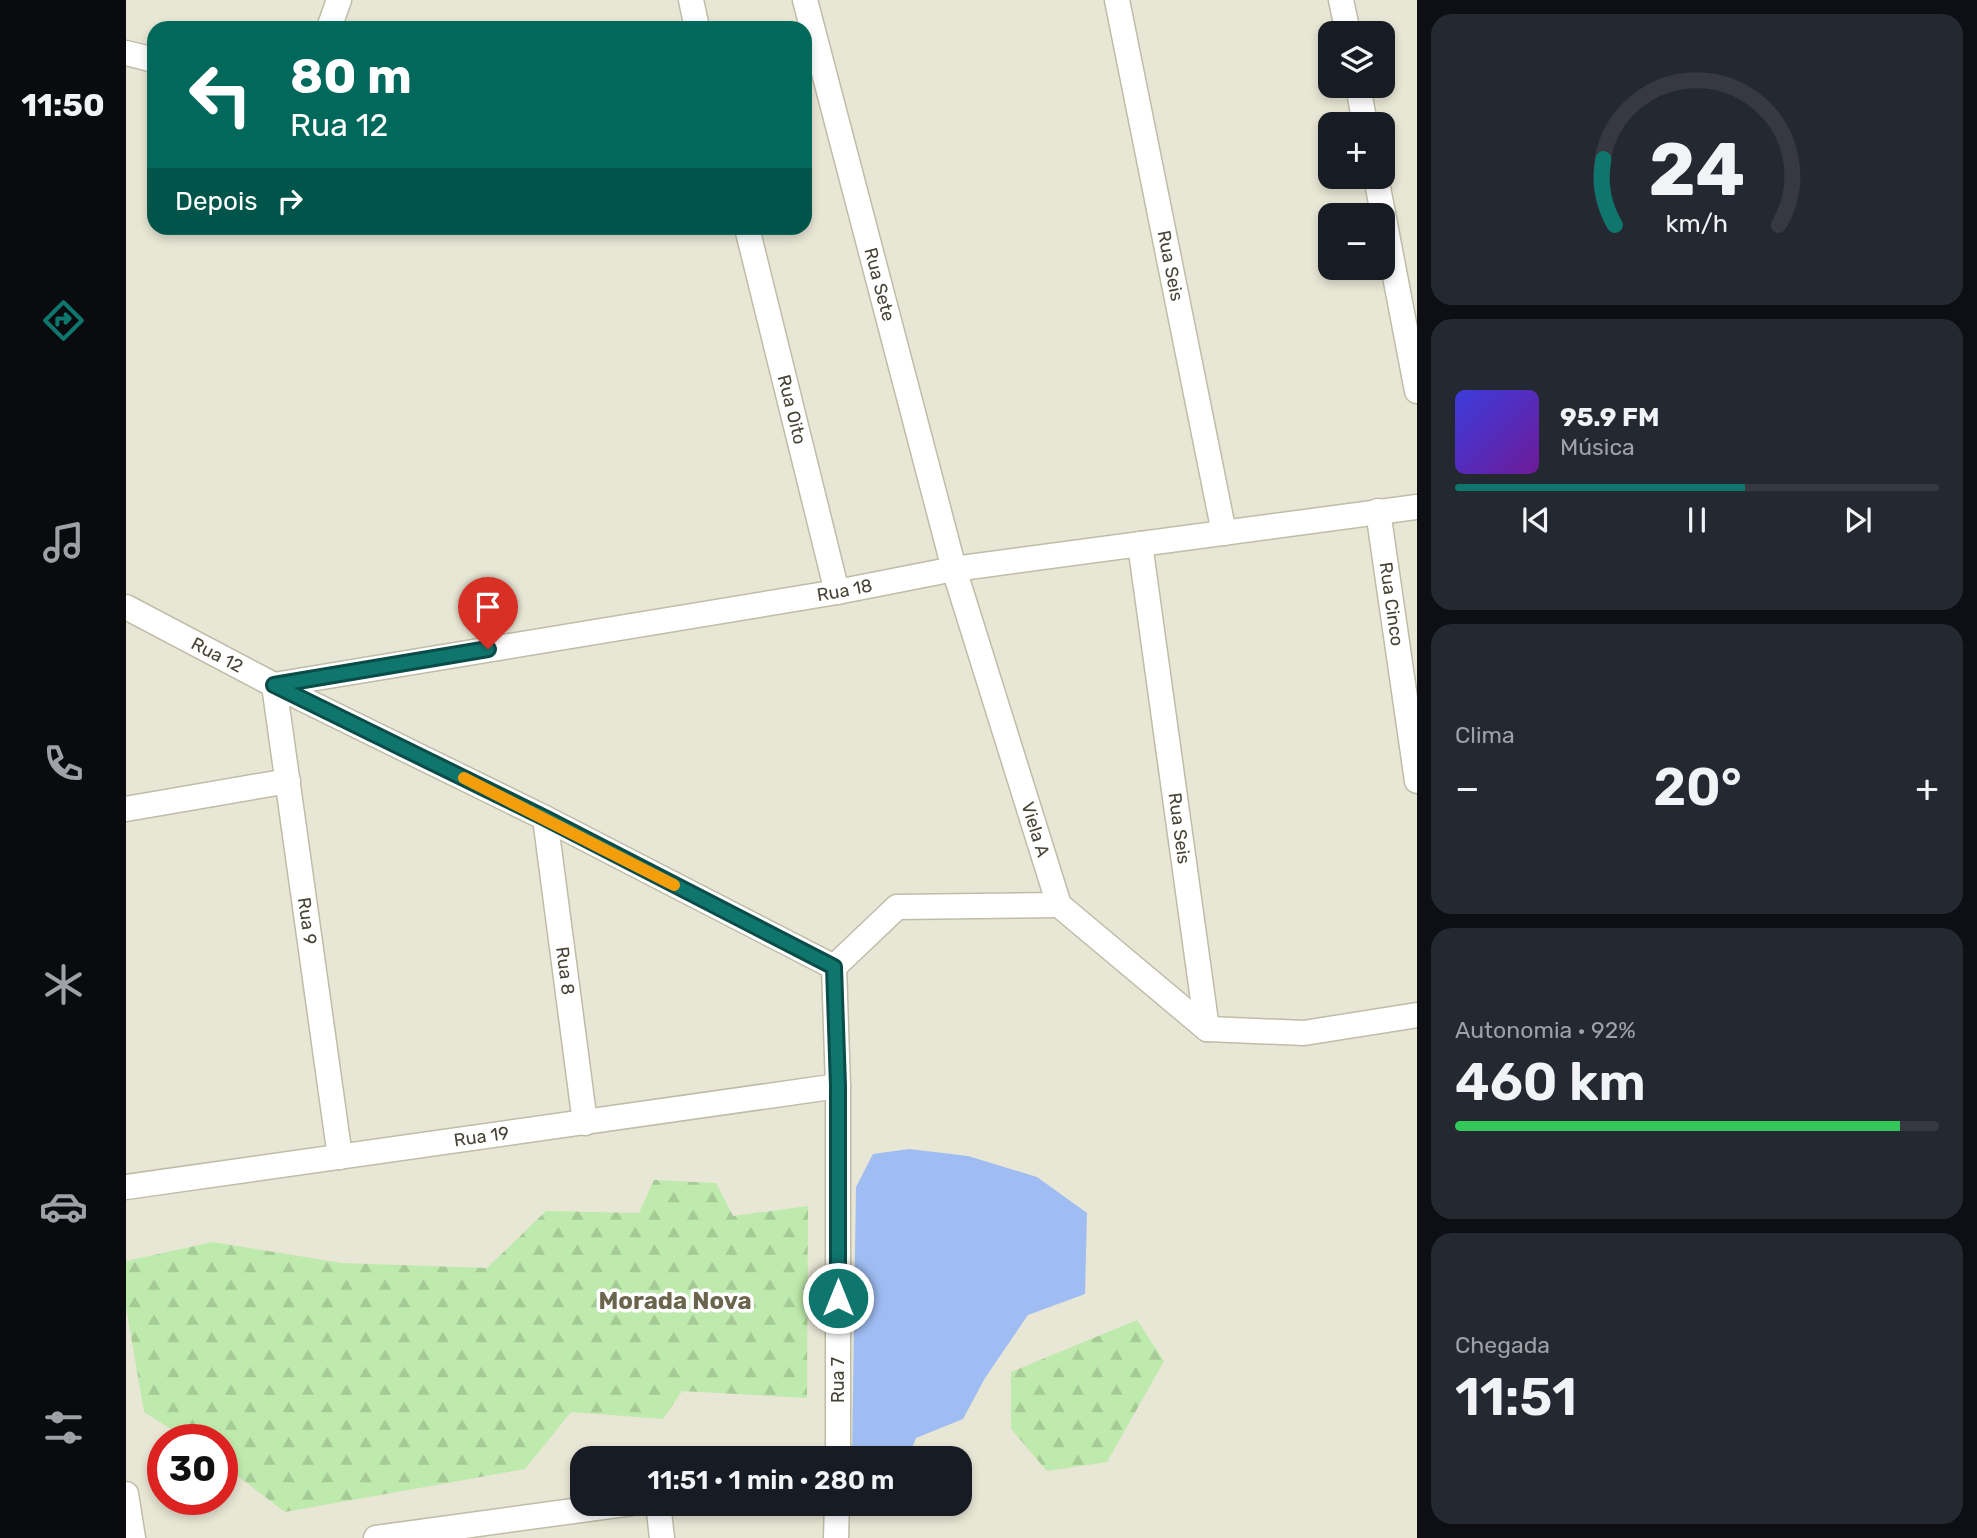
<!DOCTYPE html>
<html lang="pt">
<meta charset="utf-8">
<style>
:root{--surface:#171b24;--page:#242831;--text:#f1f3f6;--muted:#9ea1a6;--line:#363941;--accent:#0f766e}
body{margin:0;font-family:Rubik,sans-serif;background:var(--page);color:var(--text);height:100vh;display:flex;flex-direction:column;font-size:26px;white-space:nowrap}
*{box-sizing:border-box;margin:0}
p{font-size:23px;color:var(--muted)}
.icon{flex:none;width:38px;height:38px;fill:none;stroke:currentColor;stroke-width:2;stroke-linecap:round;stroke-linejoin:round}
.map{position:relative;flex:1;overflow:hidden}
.sheet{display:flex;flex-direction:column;gap:14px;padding:14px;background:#0d0f14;width:560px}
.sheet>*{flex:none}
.guide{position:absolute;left:21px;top:21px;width:665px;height:214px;border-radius:21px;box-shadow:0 4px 10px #0003;background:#00695c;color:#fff;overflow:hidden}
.fabs{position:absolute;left:1192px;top:21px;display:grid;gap:14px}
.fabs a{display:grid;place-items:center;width:77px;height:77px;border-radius:14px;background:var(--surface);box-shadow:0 4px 10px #0003;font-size:35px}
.speed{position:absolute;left:21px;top:1424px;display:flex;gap:14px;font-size:35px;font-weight:700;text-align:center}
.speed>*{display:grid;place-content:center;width:91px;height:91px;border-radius:50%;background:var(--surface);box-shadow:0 4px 10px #0003;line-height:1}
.speed .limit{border:10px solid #d22;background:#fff;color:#111}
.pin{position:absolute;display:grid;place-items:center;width:60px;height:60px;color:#fff;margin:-72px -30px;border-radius:50% 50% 50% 0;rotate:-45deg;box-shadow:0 0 7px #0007}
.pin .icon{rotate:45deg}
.me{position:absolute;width:77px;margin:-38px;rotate:0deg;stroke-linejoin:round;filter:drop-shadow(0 0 5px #0008)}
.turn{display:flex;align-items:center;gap:24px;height:147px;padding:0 28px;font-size:32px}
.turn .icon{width:91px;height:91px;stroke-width:2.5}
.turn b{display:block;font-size:49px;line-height:60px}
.then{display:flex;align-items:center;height:66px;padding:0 28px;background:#0003;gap:14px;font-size:26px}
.big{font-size:52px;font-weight:600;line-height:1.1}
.sheet .widget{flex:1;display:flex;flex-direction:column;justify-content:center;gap:10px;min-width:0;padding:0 24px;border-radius:21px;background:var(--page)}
.sheet .dial{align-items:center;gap:0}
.dial svg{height:182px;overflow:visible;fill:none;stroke:var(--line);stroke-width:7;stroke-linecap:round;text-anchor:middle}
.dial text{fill:var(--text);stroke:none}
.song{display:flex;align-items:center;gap:21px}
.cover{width:84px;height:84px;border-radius:10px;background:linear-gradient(135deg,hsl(240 70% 55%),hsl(280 70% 35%))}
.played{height:7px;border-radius:4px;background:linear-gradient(90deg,var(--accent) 60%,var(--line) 60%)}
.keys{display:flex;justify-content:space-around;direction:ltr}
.heat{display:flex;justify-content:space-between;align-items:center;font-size:38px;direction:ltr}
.charge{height:10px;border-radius:5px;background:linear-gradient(90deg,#34c759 92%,var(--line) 0)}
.trip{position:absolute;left:444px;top:1446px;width:402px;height:70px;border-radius:21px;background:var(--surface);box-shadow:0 4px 10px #0003;font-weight:600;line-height:70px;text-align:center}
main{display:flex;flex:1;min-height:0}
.menu{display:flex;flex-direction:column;width:126px;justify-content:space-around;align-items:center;background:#090b0e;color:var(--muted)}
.menu .icon{width:49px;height:49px}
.menu .on{color:var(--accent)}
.menu b{font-size:32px;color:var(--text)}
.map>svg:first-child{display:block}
.residential{fill:#e8e6d4;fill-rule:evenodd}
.forest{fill:url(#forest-firs)}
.water{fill:#9fbdf3}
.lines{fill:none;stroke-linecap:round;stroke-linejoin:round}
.street-casing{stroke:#bfbda8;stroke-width:27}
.street{stroke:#fff;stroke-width:24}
.route-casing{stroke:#0a4d48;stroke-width:18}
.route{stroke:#0f766e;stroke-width:12}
.slow{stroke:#f59e0b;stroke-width:12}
.labels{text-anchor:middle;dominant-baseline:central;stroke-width:7;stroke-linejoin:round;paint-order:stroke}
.street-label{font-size:18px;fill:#474435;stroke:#fff}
.district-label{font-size:24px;font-weight:bold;fill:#6a654c;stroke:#fff}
</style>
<main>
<nav class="menu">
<b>11:50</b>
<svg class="icon on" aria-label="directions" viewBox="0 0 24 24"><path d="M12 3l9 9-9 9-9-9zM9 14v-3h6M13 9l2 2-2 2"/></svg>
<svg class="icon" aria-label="music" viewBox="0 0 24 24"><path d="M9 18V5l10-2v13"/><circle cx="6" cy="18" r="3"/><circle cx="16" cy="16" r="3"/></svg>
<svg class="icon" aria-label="phone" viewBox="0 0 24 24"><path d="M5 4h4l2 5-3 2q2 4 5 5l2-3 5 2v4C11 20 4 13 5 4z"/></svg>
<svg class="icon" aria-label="climate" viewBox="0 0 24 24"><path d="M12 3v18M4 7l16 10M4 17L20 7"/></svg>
<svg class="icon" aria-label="car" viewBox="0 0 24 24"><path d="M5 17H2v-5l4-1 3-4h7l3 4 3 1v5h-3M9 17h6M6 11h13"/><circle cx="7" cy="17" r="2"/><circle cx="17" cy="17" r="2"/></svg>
<svg class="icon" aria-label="filters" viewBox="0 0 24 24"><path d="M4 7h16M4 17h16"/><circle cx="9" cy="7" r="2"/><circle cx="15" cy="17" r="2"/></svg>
</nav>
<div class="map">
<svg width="1291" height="1538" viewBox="0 0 1291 1538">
<defs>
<pattern id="forest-firs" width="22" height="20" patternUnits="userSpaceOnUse" patternTransform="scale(1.75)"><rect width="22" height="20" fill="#bfeaad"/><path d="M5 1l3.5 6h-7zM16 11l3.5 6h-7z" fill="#a6ca95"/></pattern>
</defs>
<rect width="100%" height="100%" fill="#f4f3e6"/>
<path class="residential" d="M0 0H1291V1538H0ZM28 28H679V228H28ZM1204 33H1256V86H1204ZM1204 124H1256V177H1204ZM1204 215H1256V268H1204ZM37 1440H96V1500H37ZM457 1458H835V1503H457Z"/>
<path class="forest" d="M528 1180 590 1183 607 1216 682 1206 681 1398 556 1391 537 1419 445 1412 399 1469 159 1512 96 1464V1440H62L18 1412 0 1307V1261L87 1242 216 1263 361 1268 420 1211 513 1213Z
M1011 1320 1038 1361 981 1462 921 1471 885 1429V1372Z"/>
<path class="water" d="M783 1149 842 1156 911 1177 961 1213 959 1294 902 1315 859 1378 837 1419 790 1438 782 1458H726L730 1187 747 1154Z"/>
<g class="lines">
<defs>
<g id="street">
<path d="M565 0 571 28"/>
<path id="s1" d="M679 0 828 569 933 905 1081 1029"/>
<path id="s2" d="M991 0 1098 533"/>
<path d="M1215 0 1222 33"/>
<path d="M203 28 213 0"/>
<path d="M0 53 28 60"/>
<path d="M1232 86 1239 124"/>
<path d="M1250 177 1291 391"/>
<path id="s3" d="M621 228 711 592"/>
<path id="s4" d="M1252 511 1291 781"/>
<path id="s5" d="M1014 544 1081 1029"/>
<path id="s6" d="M0 607 148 685 419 818 708 967"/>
<path d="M0 809 162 781"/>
<path id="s7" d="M419 818 459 1123"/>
<path d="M708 967 712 1086V1458"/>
<path d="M708 967 771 907 933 905"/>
<path d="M1081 1029 1178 1033 1291 1015"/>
<path id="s8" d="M214 1157 148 685 711 592 828 569 1291 507"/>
<path id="s9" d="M0 1187 712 1086"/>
<path d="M0 1494 7 1538"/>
<path d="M532 1503 536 1538"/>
<path d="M250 1538 506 1503"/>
<path d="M710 1538 711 1503"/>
</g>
</defs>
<use href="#street" class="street-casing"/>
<use href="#street" class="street"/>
</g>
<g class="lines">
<defs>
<path id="route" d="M362 649 148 685 419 818 708 967 712 1086V1298"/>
</defs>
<use href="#route" class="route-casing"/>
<use href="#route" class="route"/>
<path class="slow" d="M338 778 548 885"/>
</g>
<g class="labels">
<g class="street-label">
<text stroke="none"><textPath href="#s2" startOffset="271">Rua Seis</textPath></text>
<text stroke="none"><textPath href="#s1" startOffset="294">Rua Sete</textPath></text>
<text stroke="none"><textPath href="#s3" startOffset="187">Rua Oito</textPath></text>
<text stroke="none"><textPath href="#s8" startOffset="1055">Rua 18</textPath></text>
<text stroke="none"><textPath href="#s4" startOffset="94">Rua Cinco</textPath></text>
<text stroke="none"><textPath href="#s6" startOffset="103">Rua 12</textPath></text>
<text stroke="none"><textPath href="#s5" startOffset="287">Rua Seis</textPath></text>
<text stroke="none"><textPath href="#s1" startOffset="861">Viela A</textPath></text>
<text transform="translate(181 921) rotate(82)">Rua 9</text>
<text stroke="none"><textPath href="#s7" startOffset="154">Rua 8</textPath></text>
<text stroke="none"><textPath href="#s9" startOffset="359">Rua 19</textPath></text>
<text transform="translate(712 1380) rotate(-90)">Rua 7</text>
</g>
<g class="district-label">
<text x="549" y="1301">Morada Nova</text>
</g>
</g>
</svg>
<div class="fabs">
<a><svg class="icon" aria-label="layers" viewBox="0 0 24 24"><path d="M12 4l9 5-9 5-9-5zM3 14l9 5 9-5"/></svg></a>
<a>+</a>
<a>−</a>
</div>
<div class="speed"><div class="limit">30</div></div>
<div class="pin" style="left:362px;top:649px;background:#d93025"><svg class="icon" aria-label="arrive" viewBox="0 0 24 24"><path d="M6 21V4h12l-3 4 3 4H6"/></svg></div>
<svg class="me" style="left:712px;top:1298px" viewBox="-20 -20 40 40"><circle r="17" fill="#0f766e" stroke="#fff" stroke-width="3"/><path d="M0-11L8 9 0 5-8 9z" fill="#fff"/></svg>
<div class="trip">11:51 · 1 min · 280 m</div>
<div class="guide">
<div class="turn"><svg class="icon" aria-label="left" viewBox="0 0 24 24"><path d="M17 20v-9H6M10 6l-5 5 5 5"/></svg><div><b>80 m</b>Rua 12</div></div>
<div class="then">Depois<svg class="icon" aria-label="right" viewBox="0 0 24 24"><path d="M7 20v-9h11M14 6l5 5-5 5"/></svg></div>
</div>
</div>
<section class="sheet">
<div class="widget dial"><svg viewBox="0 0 100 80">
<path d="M14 69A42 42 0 1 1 86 69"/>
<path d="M14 69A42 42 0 0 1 9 40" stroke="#0f766e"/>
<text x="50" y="56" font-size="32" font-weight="700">24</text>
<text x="50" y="72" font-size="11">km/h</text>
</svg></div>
<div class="widget">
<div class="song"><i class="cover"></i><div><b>95.9 FM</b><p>Música</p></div></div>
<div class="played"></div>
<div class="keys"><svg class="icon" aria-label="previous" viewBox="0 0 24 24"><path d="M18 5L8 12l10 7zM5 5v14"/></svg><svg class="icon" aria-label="pause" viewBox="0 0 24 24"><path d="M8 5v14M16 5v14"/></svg><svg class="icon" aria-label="next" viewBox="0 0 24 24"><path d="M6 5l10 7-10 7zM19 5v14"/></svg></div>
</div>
<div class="widget"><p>Clima</p>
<div class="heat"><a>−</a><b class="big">20°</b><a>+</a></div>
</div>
<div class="widget"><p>Autonomia · 92%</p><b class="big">460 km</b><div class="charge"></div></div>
<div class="widget"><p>Chegada</p><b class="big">11:51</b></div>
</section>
</main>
